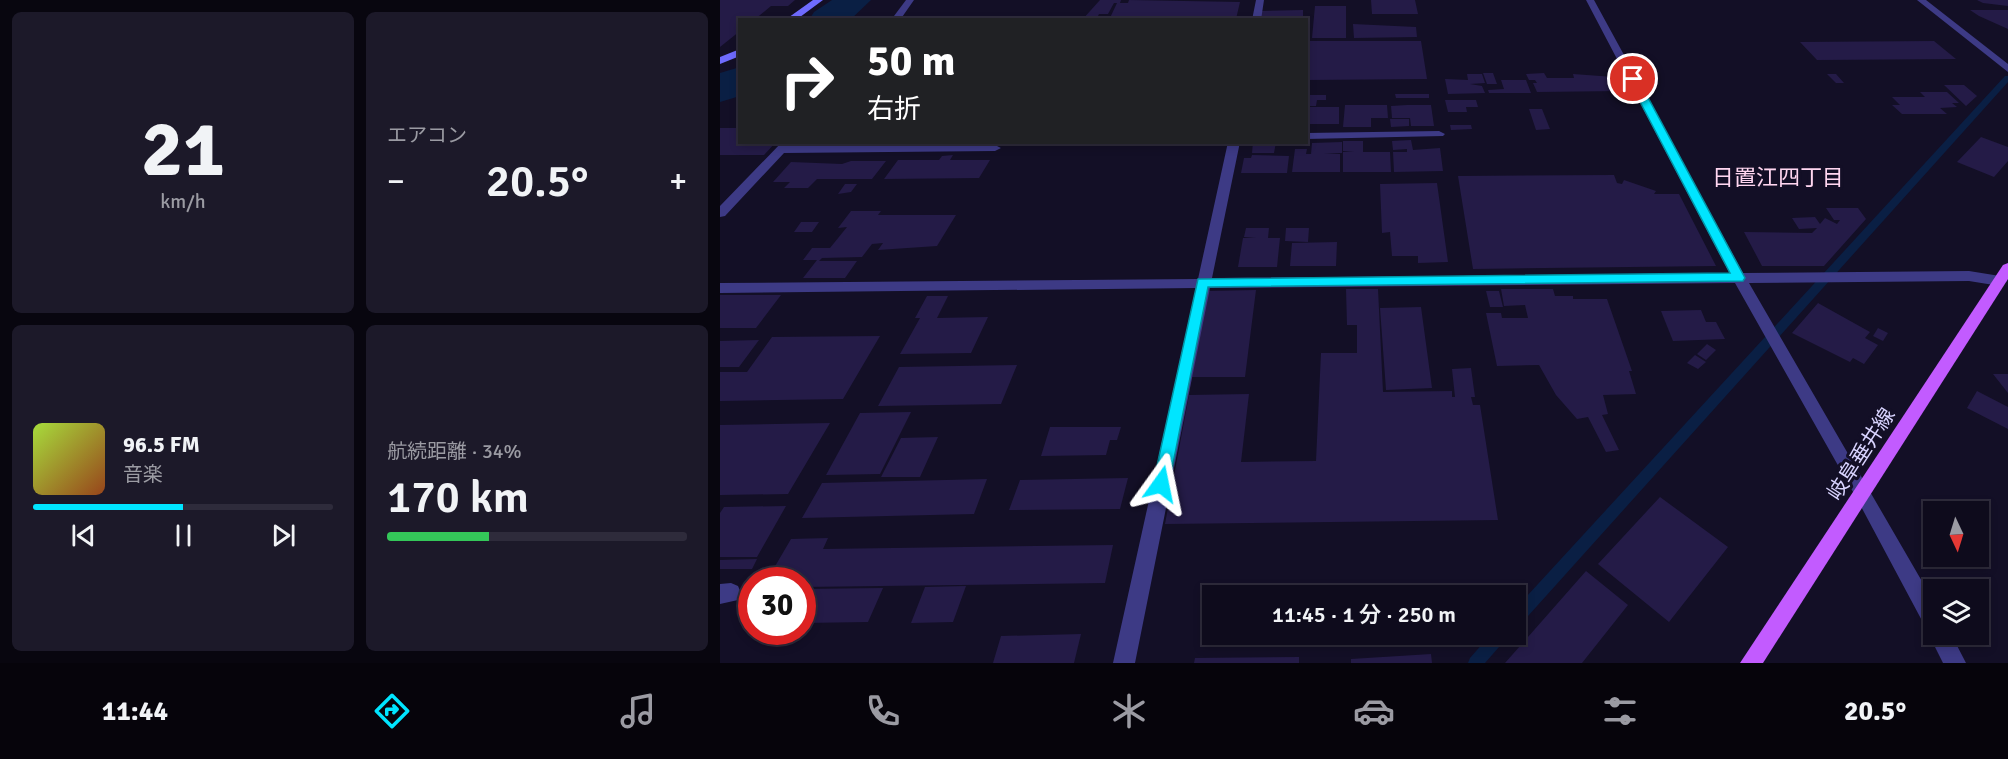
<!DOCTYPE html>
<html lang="ja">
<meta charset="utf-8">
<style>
:root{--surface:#0e0b1c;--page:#1c1929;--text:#f1f3f6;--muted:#9b9ba3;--line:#2e2b3b;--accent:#00e5ff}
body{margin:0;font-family:Signika,"Noto Sans JP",sans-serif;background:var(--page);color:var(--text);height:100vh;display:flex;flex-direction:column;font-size:22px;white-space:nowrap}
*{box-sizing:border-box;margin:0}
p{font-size:20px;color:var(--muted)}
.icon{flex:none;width:33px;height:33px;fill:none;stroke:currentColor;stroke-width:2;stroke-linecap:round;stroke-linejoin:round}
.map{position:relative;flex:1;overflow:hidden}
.details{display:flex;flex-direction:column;gap:12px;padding:12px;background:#08060f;width:720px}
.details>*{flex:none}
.banner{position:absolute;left:18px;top:18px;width:570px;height:126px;border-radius:0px;box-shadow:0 3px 9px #0003,0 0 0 2px var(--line);background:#202124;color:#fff;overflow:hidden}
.needle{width:39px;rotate:176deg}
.tools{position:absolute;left:1203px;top:501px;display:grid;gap:12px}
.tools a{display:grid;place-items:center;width:66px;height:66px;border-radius:0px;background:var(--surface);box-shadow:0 3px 9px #0003,0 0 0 2px var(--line);font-size:30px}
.speed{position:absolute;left:18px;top:567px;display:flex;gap:12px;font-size:30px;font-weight:700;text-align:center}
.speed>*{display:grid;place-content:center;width:78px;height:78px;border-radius:50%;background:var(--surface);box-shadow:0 3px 9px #0003,0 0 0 2px var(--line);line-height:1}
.speed .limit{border:9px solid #d22;background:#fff;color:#111}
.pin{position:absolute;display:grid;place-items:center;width:51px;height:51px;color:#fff;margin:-26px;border:3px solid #fff;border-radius:50%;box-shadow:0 2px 6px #0007}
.me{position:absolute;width:66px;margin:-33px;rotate:12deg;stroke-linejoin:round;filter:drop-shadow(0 0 4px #0008)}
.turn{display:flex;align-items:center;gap:21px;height:126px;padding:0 30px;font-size:27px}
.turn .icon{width:78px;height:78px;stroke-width:2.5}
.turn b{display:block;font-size:42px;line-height:51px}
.big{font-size:45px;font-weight:600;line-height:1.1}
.details .widget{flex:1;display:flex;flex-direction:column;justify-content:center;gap:9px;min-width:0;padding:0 21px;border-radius:9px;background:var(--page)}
.details .dial{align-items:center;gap:0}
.dial b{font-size:78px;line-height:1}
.song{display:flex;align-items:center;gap:18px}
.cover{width:72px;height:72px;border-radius:9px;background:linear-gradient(135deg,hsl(80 70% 55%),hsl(20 70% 35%))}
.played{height:6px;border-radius:3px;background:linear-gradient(90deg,var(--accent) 50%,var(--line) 50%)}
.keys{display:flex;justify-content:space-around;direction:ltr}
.heat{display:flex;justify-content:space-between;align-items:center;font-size:33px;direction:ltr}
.charge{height:9px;border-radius:4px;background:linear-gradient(90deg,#34c759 34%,var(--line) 0)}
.details .tiles{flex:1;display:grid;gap:12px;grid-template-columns:repeat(2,1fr)}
.trip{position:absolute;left:482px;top:585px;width:324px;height:60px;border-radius:0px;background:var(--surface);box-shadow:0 3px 9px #0003,0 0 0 2px var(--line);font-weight:600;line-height:60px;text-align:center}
.tabs{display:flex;height:96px;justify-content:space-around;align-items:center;background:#06040b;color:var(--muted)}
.tabs .icon{width:42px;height:42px}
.tabs .on{color:var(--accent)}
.tabs b{font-size:27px;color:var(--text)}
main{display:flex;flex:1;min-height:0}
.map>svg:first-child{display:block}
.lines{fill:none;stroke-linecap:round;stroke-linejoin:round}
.stream{fill:#0a1f44;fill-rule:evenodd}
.river{fill:#0a1f44;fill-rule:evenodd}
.building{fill:#241b47}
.street{fill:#3d3a85;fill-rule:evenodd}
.secondary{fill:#6f6bff;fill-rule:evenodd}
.primary{fill:#c25bff;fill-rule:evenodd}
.route{fill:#00e5ff;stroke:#0095a6;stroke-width:1.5}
.labels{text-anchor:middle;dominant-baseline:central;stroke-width:6;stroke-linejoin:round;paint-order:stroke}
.street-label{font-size:21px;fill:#d9d4ff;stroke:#130f26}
.neighbourhood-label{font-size:22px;fill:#ffd6f0;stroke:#130f26}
</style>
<main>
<section class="details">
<div class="tiles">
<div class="widget dial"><b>21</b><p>km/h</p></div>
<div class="widget"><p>エアコン</p>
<div class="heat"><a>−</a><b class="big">20.5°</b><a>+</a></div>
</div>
<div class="widget">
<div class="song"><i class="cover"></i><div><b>96.5 FM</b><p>音楽</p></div></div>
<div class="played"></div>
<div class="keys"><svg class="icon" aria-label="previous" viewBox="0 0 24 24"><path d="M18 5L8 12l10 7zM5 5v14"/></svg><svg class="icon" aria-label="pause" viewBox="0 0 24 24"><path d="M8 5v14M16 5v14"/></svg><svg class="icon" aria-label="next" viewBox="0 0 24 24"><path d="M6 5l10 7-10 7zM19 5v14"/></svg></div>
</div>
<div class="widget"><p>航続距離 · 34%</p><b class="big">170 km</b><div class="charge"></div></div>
</div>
</section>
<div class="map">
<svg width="1288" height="663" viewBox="0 0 1288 663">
<rect width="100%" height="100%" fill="#130f26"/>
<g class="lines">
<path class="stream" d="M1285 76H1288V82L800 625 795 627V609Z
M771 634H788L786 639 765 663H748L750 658Z"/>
<path class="river" d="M112 0H151L130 20H89L94 12Z
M20 67V96L0 102V73Z"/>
</g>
<path class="building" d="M0 0H75L68 6H51L34 20H20V31L0 47Z
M380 0H401L400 3H408L409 0 520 2 516 19 389 20 397 3H394L388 14H379L376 20H362Z
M651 0H695L698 14H652Z
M1257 0H1288V6L1263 3Z
M595 6H626V38H592Z
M583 10V20H539L541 11Z
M1250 10H1288V29L1259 16Z
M633 24 696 27 697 37 634 38Z
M586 41H701L707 79 586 80Z
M1214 41 1236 59 1097 60 1080 42Z
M763 73H773L777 84H767Z
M824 73 827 78H854L853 74 894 77 901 91 817 92 813 83H817L815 80H809L806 74Z
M747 74H762L765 83 750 84 762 86 765 93 728 94 725 79 748 80Z
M1107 74H1116L1124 83H1116Z
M781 80H806L811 93H769L768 90 784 89Z
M1224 85H1244L1257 96 1246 106Z
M1200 92H1227L1239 103H1232L1237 107 1220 108 1227 114H1182L1172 105H1180L1172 97H1205Z
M675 94H709V98H676Z
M586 95H606V100H597L596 106H586Z
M725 100H756L758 107H746L747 112H728Z
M625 105H667L668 118H651V127H623Z
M687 105H711L714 126H691L690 118H672L671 106Z
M586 107H619V124H586Z
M809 109H822L830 129 816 130Z
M670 119H689V126L671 127Z
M730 125H751L752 129 731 130Z
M0 128H20V142H56L44 155H0Z
M1261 137 1288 147V161L1274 177 1237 162Z
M691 140 693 150 720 148 723 171 674 172 673 152H687V149L673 150 672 141Z
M623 141H643V152H670L671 172H623V152H634L623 151Z
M533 142H556L554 153H532Z
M622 142V153H604L620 154V172H572L575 149H587L586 154H591L592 143Z
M233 155 230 160H270L259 178 164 179 178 160H219L222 156Z
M532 155 569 156 567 173H521L524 158H531Z
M131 161H166L152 179H97L88 188H64L70 182H53L71 162 122 164Z
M894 175 897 183 902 184 904 180 936 191 934 194H959L996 266 753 269 738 176Z
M717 183 728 262 698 263V256H672L670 232 662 233 660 184Z
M125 184H137L131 192 118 194Z
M1106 208H1138L1146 219 1104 266H1042L1024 232 1092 233 1097 228 1079 229 1072 218 1095 217 1100 224 1105 218 1117 224 1120 220H1114Z
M131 211H161L158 215H236L217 246 158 250 163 243 152 244 142 257 102 258 99 261H137L125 278H83L97 260H83L92 248H110L127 227 118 228Z
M81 222H99L92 232H74Z
M526 228H549L548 238H560L557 267H518L523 238H536L524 237Z
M566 228H589L588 242 565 241Z
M617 242 616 266H570L572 243Z
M626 289H658L663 392 732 391V397H735L732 369 751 368 755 397H751L753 405H760L778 520 445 524 469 395 529 394 521 462 596 461 601 353H637V325H627Z
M781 289H833L835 296H853V299H887L912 371H909L916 394 883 395 888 414 882 415 899 450 886 452 868 417 857 419 836 395 819 365 777 366 766 313H781L782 318H808L805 305 784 306Z
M536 290 525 377H472L488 291Z
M766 291H779L783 307H770Z
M0 295H61L36 328H0Z
M207 296H228L217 318 268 317 251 353 180 354 200 318H195Z
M1098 303 1150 332 1145 338 1158 345 1144 364 1133 358 1130 362 1072 333Z
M701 307 712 388 666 390 660 308Z
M981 310 986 322H996L1005 339 953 341 941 311Z
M1158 328 1168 333 1163 341 1153 336Z
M160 336 123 399 0 401V372H27L52 337Z
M39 340 19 367H0V341Z
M987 344 996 350 986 360 977 354Z
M975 355 986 362 978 369 967 363Z
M297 365 281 404 158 406 179 367Z
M1273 374H1288V393Z
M1257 391 1288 407V429L1247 408Z
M191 412 160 474 106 475 140 413Z
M110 423 68 494 0 495V425Z
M330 427H401L397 440H390L386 455 321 456Z
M218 437 200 477H161L181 438Z
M408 478 400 509 289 510 300 480Z
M267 479 254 514 82 518 102 483Z
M940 497 1008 547 949 622 878 564Z
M66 506 37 557H0V513L4 507Z
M108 538 103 549 393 545 385 583 82 587V580H47L71 539Z
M37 559 32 569H0V560Z
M866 571 908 605 862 663H785Z
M246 586 233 622 191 623 205 587Z
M163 588 148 622 82 623V589Z
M361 634 354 663H273L281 636Z
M711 654 712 663H631V659Z
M579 657V663H474L475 658Z"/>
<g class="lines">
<path class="street" d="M186 0H194L180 20H171Z
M536 0H544L541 20H532Z
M866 0H874L1023 273 1249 271 1280 276 1287 281 1280 286 1249 281 1029 283 1214 602V634H1231L1246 663H1223L1212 641 1210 631 1207 630 1137 499 1015 283 490 288 415 663H393L476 288 0 293V283L478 279 508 142H520L492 278 1010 274Z
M1197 0H1206L1288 64V72Z
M719 131 725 134 723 136 586 139V133Z
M62 142H72L71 146 275 145 281 148 275 151 64 153 5 216 0 217V206Z
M11 583 18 586 21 593 18 600 0 604V584Z"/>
<path class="secondary" d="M93 0H103L76 20H65Z
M20 49V56L0 64V57Z"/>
<path class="primary" d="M1288 263V279L1043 663H1020L1283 265Z"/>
</g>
<path class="route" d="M910 77 918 79 1025 278 1023 281 488 287 449 484 447 489H435L433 484 478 279 1010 273 908 79Z"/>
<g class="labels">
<g class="street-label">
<text transform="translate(1141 454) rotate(-57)">岐阜垂井線</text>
</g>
<g class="neighbourhood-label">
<text x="1058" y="177">日置江四丁目</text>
</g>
</g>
</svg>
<div class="tools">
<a><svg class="needle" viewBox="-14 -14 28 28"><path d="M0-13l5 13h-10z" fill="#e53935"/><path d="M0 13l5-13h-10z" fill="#9b9ba3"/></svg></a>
<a><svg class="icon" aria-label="layers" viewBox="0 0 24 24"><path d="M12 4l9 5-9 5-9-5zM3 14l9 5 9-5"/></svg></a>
</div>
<div class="speed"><div class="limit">30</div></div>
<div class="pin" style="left:913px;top:79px;background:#d93025"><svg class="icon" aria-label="arrive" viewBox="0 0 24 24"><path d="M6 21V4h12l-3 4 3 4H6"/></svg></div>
<svg class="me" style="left:441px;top:484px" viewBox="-20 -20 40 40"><path d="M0-17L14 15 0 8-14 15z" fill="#00e5ff" stroke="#fff" stroke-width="4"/></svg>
<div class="trip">11:45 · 1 分 · 250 m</div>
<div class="banner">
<div class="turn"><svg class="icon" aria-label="right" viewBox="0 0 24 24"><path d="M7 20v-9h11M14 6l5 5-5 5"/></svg><div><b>50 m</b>右折</div></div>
</div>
</div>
</main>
<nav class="tabs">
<b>11:44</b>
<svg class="icon on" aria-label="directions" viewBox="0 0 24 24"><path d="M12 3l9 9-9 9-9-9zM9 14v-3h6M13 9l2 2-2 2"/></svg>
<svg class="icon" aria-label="music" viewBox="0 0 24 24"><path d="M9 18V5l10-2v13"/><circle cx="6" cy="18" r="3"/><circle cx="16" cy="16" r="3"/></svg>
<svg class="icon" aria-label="phone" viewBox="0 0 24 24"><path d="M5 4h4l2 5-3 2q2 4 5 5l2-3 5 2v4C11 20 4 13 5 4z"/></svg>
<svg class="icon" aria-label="climate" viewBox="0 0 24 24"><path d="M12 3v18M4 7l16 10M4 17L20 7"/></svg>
<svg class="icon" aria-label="car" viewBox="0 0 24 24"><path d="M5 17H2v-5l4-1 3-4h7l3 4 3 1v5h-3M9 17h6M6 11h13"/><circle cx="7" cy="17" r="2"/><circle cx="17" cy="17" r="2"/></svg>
<svg class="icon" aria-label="filters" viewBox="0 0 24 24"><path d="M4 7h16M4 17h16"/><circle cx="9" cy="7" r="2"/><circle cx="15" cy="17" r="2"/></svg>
<b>20.5°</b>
</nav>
